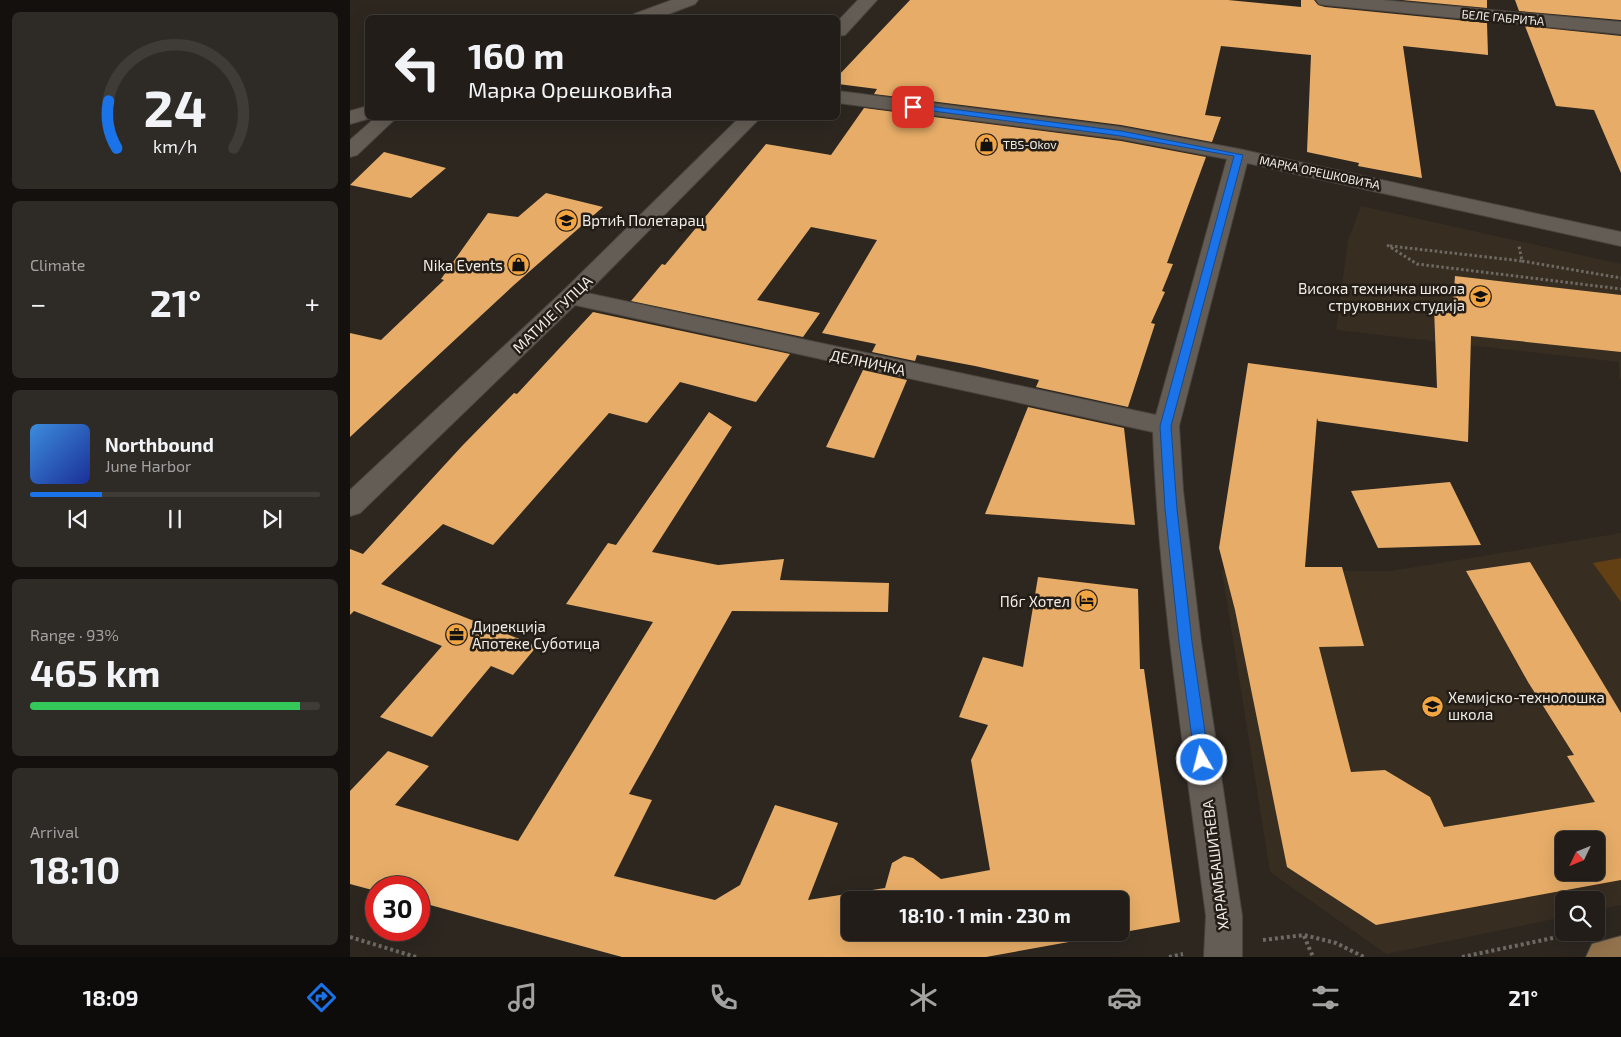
<!DOCTYPE html>
<meta charset="utf-8">
<style>
:root{--surface:#221d18;--page:#2e2a25;--text:#f1f3f6;--muted:#a2a2a2;--line:#3f3b37;--accent:#1a73e8}
body{margin:0;font-family:"Exo 2",sans-serif;background:var(--page);color:var(--text);height:100vh;display:flex;flex-direction:column;font-size:19px;white-space:nowrap}
*{box-sizing:border-box;margin:0}
p{font-size:16px;color:var(--muted)}
.icon{flex:none;width:28px;height:28px;fill:none;stroke:currentColor;stroke-width:2;stroke-linecap:round;stroke-linejoin:round}
.map{position:relative;flex:1;overflow:hidden}
.drawer{display:flex;flex-direction:column;gap:12px;padding:12px;background:#13100d;width:350px}
.drawer>*{flex:none}
.top-card{position:absolute;left:15px;top:15px;width:475px;height:105px;border-radius:8px;box-shadow:0 5px 20px #0002,0 0 0 1px var(--line);background:#221d18;color:var(--text);overflow:hidden}
.needle{width:32px;rotate:227deg}
.fabs{position:absolute;left:1205px;top:831px;display:grid;gap:10px}
.fabs a{display:grid;place-items:center;width:50px;height:50px;border-radius:8px;background:var(--surface);box-shadow:0 5px 20px #0002,0 0 0 1px var(--line);font-size:25px}
.speed{position:absolute;left:15px;top:876px;display:flex;gap:10px;font-size:25px;font-weight:700;text-align:center}
.speed>*{display:grid;place-content:center;width:65px;height:65px;border-radius:50%;background:var(--surface);box-shadow:0 5px 20px #0002,0 0 0 1px var(--line);line-height:1}
.speed .limit{border:8px solid #d22;background:#fff;color:#111}
.pin{position:absolute;display:grid;place-items:center;width:42px;height:42px;color:#fff;margin:-21px;border-radius:10px;box-shadow:0 2px 8px #0006}
.me{position:absolute;width:55px;margin:-28px;rotate:352deg;stroke-linejoin:round;filter:drop-shadow(0 0 4px #0008)}
.turn{display:flex;align-items:center;gap:18px;height:105px;padding:0 20px;font-size:22px}
.turn .icon{width:65px;height:65px;stroke-width:2.5}
.turn b{display:block;font-size:35px;line-height:42px}
.big{font-size:38px;font-weight:700;line-height:1.1}
.drawer .tile{flex:1;display:flex;flex-direction:column;justify-content:center;gap:8px;min-width:0;padding:0 18px;border-radius:8px;background:var(--page)}
.drawer .dial{align-items:center;gap:0}
.dial svg{height:130px;overflow:visible;fill:none;stroke:var(--line);stroke-width:7;stroke-linecap:round;text-anchor:middle}
.dial text{fill:var(--text);stroke:none}
.song{display:flex;align-items:center;gap:15px}
.cover{width:60px;height:60px;border-radius:8px;background:linear-gradient(135deg,hsl(210 70% 55%),hsl(230 70% 35%))}
.played{height:5px;border-radius:2px;background:linear-gradient(90deg,var(--accent) 25%,var(--line) 25%)}
.keys{display:flex;justify-content:space-around;direction:ltr}
.heat{display:flex;justify-content:space-between;align-items:center;font-size:28px;direction:ltr}
.charge{height:8px;border-radius:4px;background:linear-gradient(90deg,#34c759 93%,var(--line) 0)}
.trip{position:absolute;left:491px;top:891px;width:288px;height:50px;border-radius:8px;background:var(--surface);box-shadow:0 5px 20px #0002,0 0 0 1px var(--line);font-weight:700;line-height:50px;text-align:center}
.dock{display:flex;height:80px;justify-content:space-around;align-items:center;background:#0e0c0a;color:var(--muted)}
.dock .icon{width:35px;height:35px}
.dock .selected{color:var(--accent)}
.dock b{font-size:22px;color:var(--text)}
main{display:flex;flex:1;min-height:0}
.map>svg:first-child{display:block}
.built{fill:#382d21;fill-rule:evenodd}
.green{fill:#624013}
.building{fill:#e7ad68;fill-rule:evenodd}
.lines{fill:none;stroke-linecap:round;stroke-linejoin:round}
.minor-casing{stroke:#4a453e;stroke-width:2}
.major-casing{stroke:#4a453e;stroke-width:2}
.path-far1{stroke:#6e6963;stroke-width:3;stroke-dasharray:2.5 2.5;stroke-linecap:butt}
.path{stroke:#6e6963;stroke-width:4;stroke-dasharray:3 3;stroke-linecap:butt}
.minor{fill:#645d55;fill-rule:evenodd}
.major{fill:#93734d;fill-rule:evenodd}
.route{fill:#1a73e8;stroke:#114b97}
.labels{text-anchor:middle;dominant-baseline:central;stroke-width:5;stroke-linejoin:round;paint-order:stroke}
.far-street-label{font-size:12px;fill:#f0ece7;stroke:#231d16}
.far-poi-label{font-size:12px;fill:#f0ece7;stroke:#231d16;text-anchor:start}
.poi-label{font-size:15px;fill:#f0ece7;stroke:#231d16;text-anchor:start}
.street-label{font-size:15px;fill:#f0ece7;stroke:#231d16}
</style>
<main>
<section class="drawer">
<div class="tile dial"><svg viewBox="0 0 100 80">
<path d="M14 69A42 42 0 1 1 86 69"/>
<path d="M14 69A42 42 0 0 1 9 40" stroke="#1a73e8"/>
<text x="50" y="56" font-size="32" font-weight="700">24</text>
<text x="50" y="72" font-size="11">km/h</text>
</svg></div>
<div class="tile"><p>Climate</p>
<div class="heat"><a>−</a><b class="big">21°</b><a>+</a></div>
</div>
<div class="tile">
<div class="song"><i class="cover"></i><div><b>Northbound</b><p>June Harbor</p></div></div>
<div class="played"></div>
<div class="keys"><svg class="icon" aria-label="previous" viewBox="0 0 24 24"><path d="M18 5L8 12l10 7zM5 5v14"/></svg><svg class="icon" aria-label="pause" viewBox="0 0 24 24"><path d="M8 5v14M16 5v14"/></svg><svg class="icon" aria-label="next" viewBox="0 0 24 24"><path d="M6 5l10 7-10 7zM19 5v14"/></svg></div>
</div>
<div class="tile"><p>Range · 93%</p><b class="big">465 km</b><div class="charge"></div></div>
<div class="tile"><p>Arrival</p><b class="big">18:10</b></div>
</section>
<div class="map">
<svg width="1271" height="957" viewBox="0 0 1271 957">
<rect width="100%" height="100%" fill="#2d2720"/>
<path class="built" d="M1011 206 1271 264V379L1269 378V362L986 330 998 240Z
M1271 533V905L1246 910V900H1214V917L1036 954 920 872 872 571H1041ZM1214 840H1246V872H1214Z"/>
<path class="green" d="M1271 558V602L1243 563Z"/>
<path class="building" d="M560 0H878L951 7V0H964L968 5 975 7 1137 23 1138 55 1053 46 1072 178 1008 166 1009 163 957 152 961 55 871 46 855 115 871 117 862 142 771 125 524 94 527 89 488 84V76Z
M1052 0H1137V8Z
M1165 0H1271V20L1169 11Z
M1175 26 1271 36V173L1244 110 1206 106Z
M514 108 771 141 856 157 817 263 823 264 812 291 815 292 801 323 805 324 778 407 686 387 689 380 625 366 567 355 565 361 522 352 526 344 472 333 527 240 461 227 407 300 470 313 453 337 281 301 312 264 315 265 416 144 481 155Z
M34 152 96 168 61 198 0 185Z
M196 193 253 207 164 285 0 437V333L31 340 94 280 91 279 138 213 168 217Z
M1105 276 1271 295V352L1121 336 1118 442 968 421 967 418 955 567H992L1014 646 969 647 1001 772 1035 770 1080 797 1094 827 1245 802 1217 756 1224 755 1178 682 1116 571 1180 562 1271 713V880L1026 925 937 867 885 610 869 548 898 363 1087 388 1084 307 1103 306ZM1214 840H1246V872H1214Z
M243 312 440 354 406 402 330 382 297 423 259 413 143 545 93 524 31 584 187 646 163 675 141 666 82 737 30 717 92 646 4 611 0 615V549L13 554 112 446 164 393 167 394Z
M513 370 557 380 524 458 476 447Z
M678 407 774 428 785 525 635 514Z
M359 412 382 427 302 552 368 565 434 559 430 580 539 583 538 612 382 611 279 794 302 800 264 876 365 900 390 885 425 805 488 823 458 900 535 888 542 863 554 856 563 858 591 879 640 870 621 760 638 725 609 717 633 657 673 667 688 577 788 589 790 669H794L830 922 636 957H272L69 902V888H26V891L0 884V791L38 751 79 766 45 805 168 841 303 622 216 604 258 543 266 545ZM500 900H770V932H500Z
M1100 482 1131 545 1028 548 1001 491Z"/>
<g class="lines">
<defs>
<path id="minor" d="M322 0H348L345 4 308 18H281L284 14Z
M508 0H527L495 35 488 36V21Z
M966 0H1032L1271 22V34L975 5 969 4Z
M488 91 771 127 889 149 1271 232V246L897 163 829 426 833 490 851 642 892 916V957H854L856 916C835 755 809 594 803 432L225 305 10 513 0 516V490L212 292 389 118H410L237 293 806 415 877 159 771 139 488 103Z
M18 106V118H21L0 124V111Z
M25 118H46L7 155 0 157V140Z"/>
<path id="major" d="M1271 936V957H1236L1242 944Z"/>
</defs>
<use href="#minor" class="minor-casing"/>
<use href="#major" class="major-casing"/>
<path class="path-far1" d="M1037 245 1067 264 1271 289
M1040 246 1172 261 1169 246
M1172 261 1271 278"/>
<path class="path" d="M954 936 963 957
M0 937 66 957
M913 940 954 935 986 943 1014 957
M819 957 833 954
M1112 957 1222 934"/>
<use href="#minor" class="minor"/>
<use href="#major" class="major"/>
</g>
<path class="route" d="M563 104 771 131 893 155 821 426 827 509 842 642 859 760 857 764H847L845 760 829 642 815 509 810 426 884 156 771 136 560 108V105Z"/>
<defs>
<symbol id="shop-disc" viewBox="-11 -11 22 22"><circle r="9.5" fill="#f2a541" stroke="#231d16"/><path d="M-5-2.5h2.3a2.7 3.5 0 0 1 5.4 0H5L5.5 6h-11ZM-1.5-2.5h3a1.5 2.3 0 0 0-3 0Z" fill="#111"/></symbol>
<symbol id="school-disc" viewBox="-11 -11 22 22"><circle r="9.5" fill="#f2a541" stroke="#231d16"/><path d="M0-5L7-2L0 1L-7-2ZM-4 1L0 2.5L4 1V4Q0 6-4 4Z" fill="#111"/></symbol>
<symbol id="hotel-disc" viewBox="-11 -11 22 22"><circle r="9.5" fill="#f2a541" stroke="#231d16"/><path d="M-6-4.5h1.5V1H6V5H4.5V3h-9V5H-6ZM-4 0a1.8 1.8 0 1 1 3.6 0ZM.5 0V-2.5h3Q6-2.5 6 0Z" fill="#111"/></symbol>
<symbol id="office-disc" viewBox="-11 -11 22 22"><circle r="9.5" fill="#f2a541" stroke="#231d16"/><path d="M-6-3h4V-5.5h4V-3h4V5H-6ZM-1-4.5V-3h2v-1.5ZM-6 0V1H6V0Z" fill="#111"/></symbol>
</defs>
<g fill-rule="evenodd">
<use href="#shop-disc" x="624" y="132" width="25" height="25"/>
<use href="#school-disc" x="204" y="208" width="25" height="25"/>
<use href="#shop-disc" x="156" y="252" width="25" height="25"/>
<use href="#school-disc" x="1118" y="284" width="25" height="25"/>
<use href="#hotel-disc" x="724" y="588" width="25" height="25"/>
<use href="#office-disc" x="94" y="622" width="25" height="25"/>
<use href="#school-disc" x="1070" y="694" width="25" height="25"/>
</g>
<g class="labels">
<g class="far-street-label">
<text transform="translate(1153 17) rotate(5)">БЕЛЕ ГАБРИЋА</text>
<text transform="translate(970 172) rotate(12)">МАРКА ОРЕШКОВИЋА</text>
</g>
<g class="far-poi-label">
<text x="653" y="144">TBS-Okov</text>
</g>
<g class="poi-label">
<text x="232" y="220">Вртић Полетарац</text>
<text x="153" y="265" text-anchor="end">Nika Events</text>
<text x="1115" y="288" text-anchor="end">Висока техничка школа<tspan x="1115" dy="17">струковних студија</tspan></text>
<text x="720" y="601" text-anchor="end">Пбг Хотел</text>
<text x="122" y="626">Дирекција<tspan x="122" dy="17">Апотеке Суботица</tspan></text>
<text x="1098" y="697">Хемијско-технолошка<tspan x="1098" dy="17">школа</tspan></text>
</g>
<g class="street-label">
<text transform="translate(202 314) rotate(-44)">МАТИЈЕ ГУПЦА</text>
<text transform="translate(518 362) rotate(12)">ДЕЛНИЧКА</text>
<text transform="translate(865 865) rotate(-97)">ХАРАМБАШИЋЕВА</text>
</g>
</g>
</svg>
<div class="fabs">
<a><svg class="needle" viewBox="-14 -14 28 28"><path d="M0-13l5 13h-10z" fill="#e53935"/><path d="M0 13l5-13h-10z" fill="#a2a2a2"/></svg></a>
<a><svg class="icon" aria-label="search" viewBox="0 0 24 24"><circle cx="10" cy="10" r="6"/><path d="M15 15l6 6"/></svg></a>
</div>
<div class="speed"><div class="limit">30</div></div>
<div class="pin" style="left:563px;top:107px;background:#d93025"><svg class="icon" aria-label="arrive" viewBox="0 0 24 24"><path d="M6 21V4h12l-3 4 3 4H6"/></svg></div>
<svg class="me" style="left:852px;top:760px" viewBox="-20 -20 40 40"><circle r="17" fill="#1a73e8" stroke="#fff" stroke-width="3"/><path d="M0-11L8 9 0 5-8 9z" fill="#fff"/></svg>
<div class="trip">18:10 · 1 min · 230 m</div>
<div class="top-card">
<div class="turn"><svg class="icon" aria-label="left" viewBox="0 0 24 24"><path d="M17 20v-9H6M10 6l-5 5 5 5"/></svg><div><b>160 m</b>Марка Орешковића</div></div>
</div>
</div>
</main>
<nav class="dock">
<b>18:09</b>
<svg class="icon selected" aria-label="directions" viewBox="0 0 24 24"><path d="M12 3l9 9-9 9-9-9zM9 14v-3h6M13 9l2 2-2 2"/></svg>
<svg class="icon" aria-label="music" viewBox="0 0 24 24"><path d="M9 18V5l10-2v13"/><circle cx="6" cy="18" r="3"/><circle cx="16" cy="16" r="3"/></svg>
<svg class="icon" aria-label="phone" viewBox="0 0 24 24"><path d="M5 4h4l2 5-3 2q2 4 5 5l2-3 5 2v4C11 20 4 13 5 4z"/></svg>
<svg class="icon" aria-label="climate" viewBox="0 0 24 24"><path d="M12 3v18M4 7l16 10M4 17L20 7"/></svg>
<svg class="icon" aria-label="car" viewBox="0 0 24 24"><path d="M5 17H2v-5l4-1 3-4h7l3 4 3 1v5h-3M9 17h6M6 11h13"/><circle cx="7" cy="17" r="2"/><circle cx="17" cy="17" r="2"/></svg>
<svg class="icon" aria-label="filters" viewBox="0 0 24 24"><path d="M4 7h16M4 17h16"/><circle cx="9" cy="7" r="2"/><circle cx="15" cy="17" r="2"/></svg>
<b>21°</b>
</nav>
